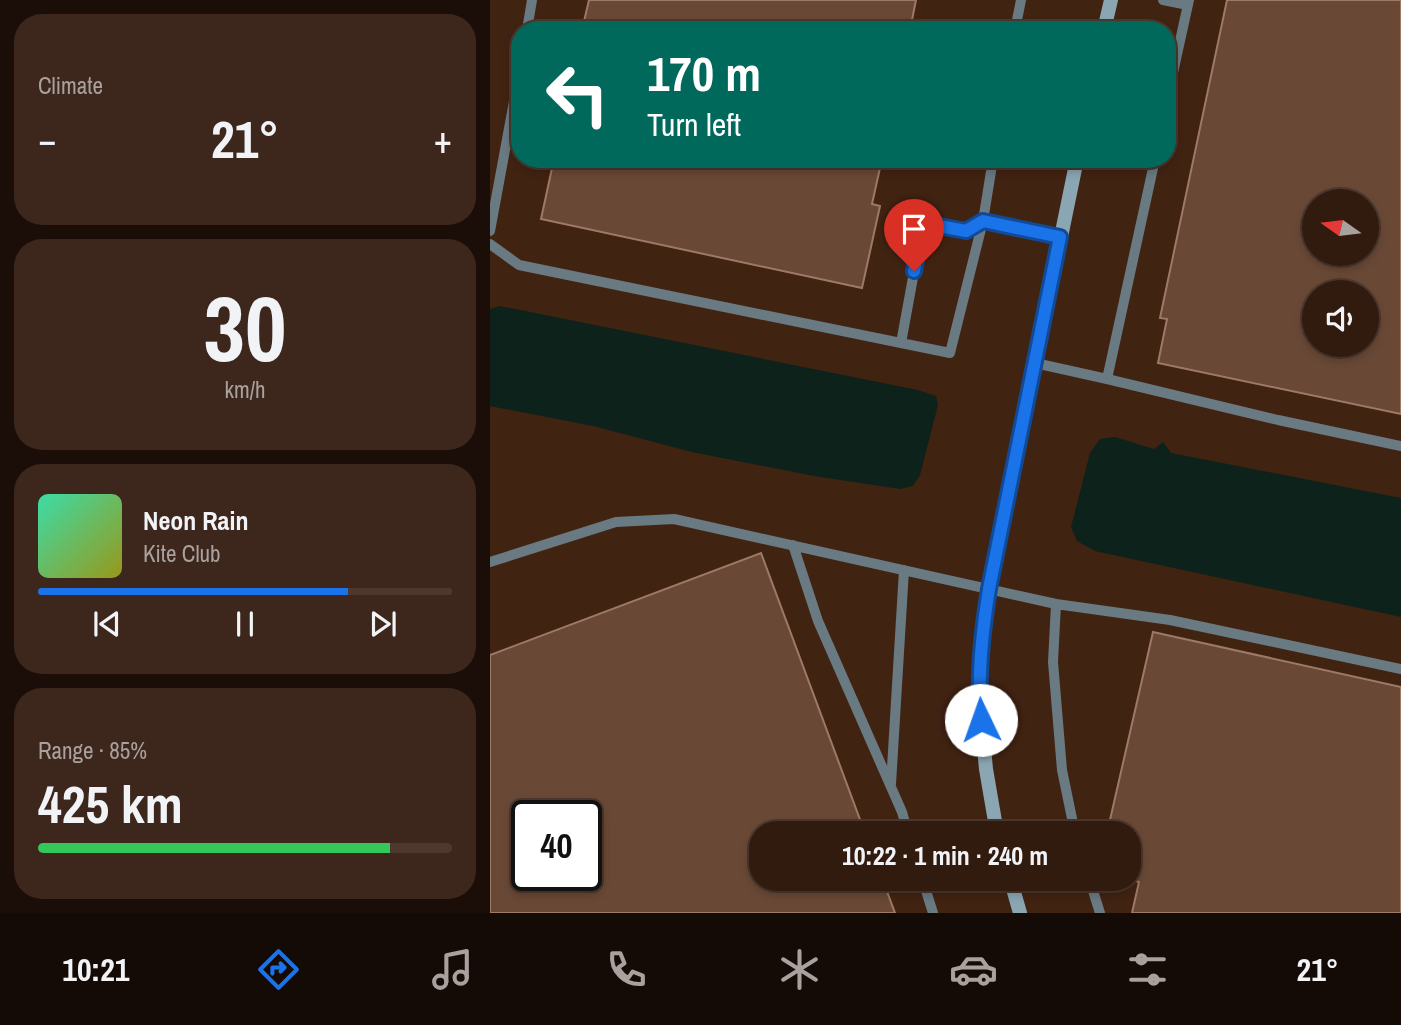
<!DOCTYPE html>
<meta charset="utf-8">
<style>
:root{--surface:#311a0e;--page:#3d271c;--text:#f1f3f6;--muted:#a8a19e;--line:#4c382e;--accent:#1a73e8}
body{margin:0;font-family:"Archivo Narrow",sans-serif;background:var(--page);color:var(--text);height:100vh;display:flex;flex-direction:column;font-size:26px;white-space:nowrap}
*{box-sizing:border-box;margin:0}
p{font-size:23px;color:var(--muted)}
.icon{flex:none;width:38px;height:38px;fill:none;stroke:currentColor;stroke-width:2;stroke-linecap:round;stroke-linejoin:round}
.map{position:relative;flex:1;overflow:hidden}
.drawer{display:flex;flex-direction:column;gap:14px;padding:14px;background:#1b0e08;width:490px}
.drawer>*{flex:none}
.hud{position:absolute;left:21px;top:21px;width:665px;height:147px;border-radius:28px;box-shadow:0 4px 10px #0003,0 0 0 2px var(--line);background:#00695c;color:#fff;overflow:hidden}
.needle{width:46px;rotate:284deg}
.tools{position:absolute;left:812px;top:189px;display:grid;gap:14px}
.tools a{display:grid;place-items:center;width:77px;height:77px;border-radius:50%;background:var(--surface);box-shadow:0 4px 10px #0003,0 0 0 2px var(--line);font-size:35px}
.speed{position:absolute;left:21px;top:800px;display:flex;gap:14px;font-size:35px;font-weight:700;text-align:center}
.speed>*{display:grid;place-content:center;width:91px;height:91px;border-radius:50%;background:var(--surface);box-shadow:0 4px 10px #0003,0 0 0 2px var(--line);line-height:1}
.speed .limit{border:4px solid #111;border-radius:10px;background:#fff;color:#111}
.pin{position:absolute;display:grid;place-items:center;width:60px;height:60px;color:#fff;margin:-72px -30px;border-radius:50% 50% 50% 0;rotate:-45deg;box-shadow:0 0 7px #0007}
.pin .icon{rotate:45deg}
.me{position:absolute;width:77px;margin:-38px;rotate:357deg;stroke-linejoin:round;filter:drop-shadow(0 0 5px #0008)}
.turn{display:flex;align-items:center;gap:24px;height:147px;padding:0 21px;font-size:32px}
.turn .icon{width:91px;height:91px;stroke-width:2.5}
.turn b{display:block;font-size:49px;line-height:60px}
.big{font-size:52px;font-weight:700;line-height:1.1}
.drawer .tile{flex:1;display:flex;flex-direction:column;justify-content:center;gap:10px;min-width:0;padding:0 24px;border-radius:28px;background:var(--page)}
.drawer .dial{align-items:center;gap:0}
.dial b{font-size:91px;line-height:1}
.song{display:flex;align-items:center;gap:21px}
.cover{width:84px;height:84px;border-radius:10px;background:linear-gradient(135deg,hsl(160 70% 55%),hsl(60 70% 35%))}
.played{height:7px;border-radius:4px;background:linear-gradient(90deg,var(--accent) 75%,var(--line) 75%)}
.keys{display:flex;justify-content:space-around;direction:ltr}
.heat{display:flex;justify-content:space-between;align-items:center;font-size:38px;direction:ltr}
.charge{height:10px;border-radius:5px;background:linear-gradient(90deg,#34c759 85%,var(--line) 0)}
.trip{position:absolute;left:259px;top:821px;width:392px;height:70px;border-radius:28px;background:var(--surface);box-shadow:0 4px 10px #0003,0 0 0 2px var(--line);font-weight:700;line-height:70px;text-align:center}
.tab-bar{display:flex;height:112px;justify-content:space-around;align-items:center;background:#140a06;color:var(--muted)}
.tab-bar .icon{width:49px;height:49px}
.tab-bar .current{color:var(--accent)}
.tab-bar b{font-size:32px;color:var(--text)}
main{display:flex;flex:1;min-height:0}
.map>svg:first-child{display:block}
.water{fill:#0c221a}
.building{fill:#694836;stroke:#9e7966;stroke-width:2;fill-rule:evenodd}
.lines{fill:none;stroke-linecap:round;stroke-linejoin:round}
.lane{stroke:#697a82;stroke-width:10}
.secondary{stroke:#8aa6b3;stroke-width:14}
.route-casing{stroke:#114b97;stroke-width:18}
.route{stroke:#1a73e8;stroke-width:12}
</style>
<main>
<section class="drawer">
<div class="tile"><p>Climate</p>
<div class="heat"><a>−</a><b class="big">21°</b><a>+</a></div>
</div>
<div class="tile dial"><b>30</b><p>km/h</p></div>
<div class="tile">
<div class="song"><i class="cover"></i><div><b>Neon Rain</b><p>Kite Club</p></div></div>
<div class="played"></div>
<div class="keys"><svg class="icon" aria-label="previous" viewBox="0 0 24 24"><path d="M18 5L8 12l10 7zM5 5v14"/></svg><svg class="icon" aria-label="pause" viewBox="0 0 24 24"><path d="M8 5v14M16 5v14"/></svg><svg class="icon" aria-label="next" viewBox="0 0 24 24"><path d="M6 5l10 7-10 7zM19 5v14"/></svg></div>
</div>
<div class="tile"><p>Range · 85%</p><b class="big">425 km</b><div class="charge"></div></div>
</section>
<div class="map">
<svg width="911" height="913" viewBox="0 0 911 913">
<rect width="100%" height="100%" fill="#412312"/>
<path class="water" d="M10 306 428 390 446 396 448 405 430 475 423 486 410 489 324 476 202 452 103 426 0 406V309Z
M625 437 664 449 673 442 681 453 911 498V617L605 551 587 541 581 527 600 453 610 439Z"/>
<path class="building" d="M99 0H426L420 30H92Z
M737 0H911V414L668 363 677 319 670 318ZM824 201H877V254H824ZM824 292H877V345H824Z
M64 159H392L382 204 390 206 372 288 51 219Z
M271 553 375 833H271V878H392L405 913H0V655ZM37 816H96V875H37Z
M663 632 911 687V913H642L649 882 634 878H639V833H617Z"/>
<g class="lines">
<path class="lane" d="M673 0 698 5
M37 30 42 0
M525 30 531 0
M677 100 699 0
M0 231 30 69
M0 244 29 265 460 353 493 221 570 237
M411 343 433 223 476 231 493 221 503 159
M545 363 617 379 788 420 911 446
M617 379 665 159
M303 545 328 621 412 812 418 833
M0 562 126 522 184 519 566 604 563 662 572 770 585 833
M566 604 680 620 911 669
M401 784 414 570
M432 878 443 913
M599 878 610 913"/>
<path class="secondary" d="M614 30 621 0
M507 833 496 769 489 695 493 626 500 583 587 159
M520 878 530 913"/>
</g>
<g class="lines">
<defs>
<path id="route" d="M424 271 433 223 476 231 493 221 570 237 499 589C492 632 487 676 491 720"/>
</defs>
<use href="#route" class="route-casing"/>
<use href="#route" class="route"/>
</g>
</svg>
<div class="tools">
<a><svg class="needle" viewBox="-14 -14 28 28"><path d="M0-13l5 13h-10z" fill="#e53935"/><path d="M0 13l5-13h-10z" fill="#a8a19e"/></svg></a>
<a><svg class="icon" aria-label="sound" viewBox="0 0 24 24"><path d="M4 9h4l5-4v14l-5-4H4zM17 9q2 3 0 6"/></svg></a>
</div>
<div class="speed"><div class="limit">40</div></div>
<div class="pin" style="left:424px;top:271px;background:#d93025"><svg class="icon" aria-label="arrive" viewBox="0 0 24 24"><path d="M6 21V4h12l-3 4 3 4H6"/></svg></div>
<svg class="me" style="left:491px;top:720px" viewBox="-20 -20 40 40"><circle r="19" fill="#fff"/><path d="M0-13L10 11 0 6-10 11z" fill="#1a73e8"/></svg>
<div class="trip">10:22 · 1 min · 240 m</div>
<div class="hud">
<div class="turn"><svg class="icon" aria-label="left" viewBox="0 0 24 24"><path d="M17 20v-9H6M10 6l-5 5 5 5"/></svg><div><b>170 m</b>Turn left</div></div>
</div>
</div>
</main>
<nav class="tab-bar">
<b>10:21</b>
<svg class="icon current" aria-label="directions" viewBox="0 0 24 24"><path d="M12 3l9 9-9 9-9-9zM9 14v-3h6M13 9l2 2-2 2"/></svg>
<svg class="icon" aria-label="music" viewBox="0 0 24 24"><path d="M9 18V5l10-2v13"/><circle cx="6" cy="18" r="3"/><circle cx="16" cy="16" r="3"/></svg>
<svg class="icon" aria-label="phone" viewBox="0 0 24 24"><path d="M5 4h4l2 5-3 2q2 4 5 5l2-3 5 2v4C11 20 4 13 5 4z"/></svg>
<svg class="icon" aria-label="climate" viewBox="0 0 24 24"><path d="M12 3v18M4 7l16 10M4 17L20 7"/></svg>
<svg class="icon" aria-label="car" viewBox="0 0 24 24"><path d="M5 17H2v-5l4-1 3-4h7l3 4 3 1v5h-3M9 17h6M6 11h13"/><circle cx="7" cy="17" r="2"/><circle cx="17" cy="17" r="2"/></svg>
<svg class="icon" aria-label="filters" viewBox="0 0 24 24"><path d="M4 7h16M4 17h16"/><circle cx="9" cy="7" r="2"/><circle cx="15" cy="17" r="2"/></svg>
<b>21°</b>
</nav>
